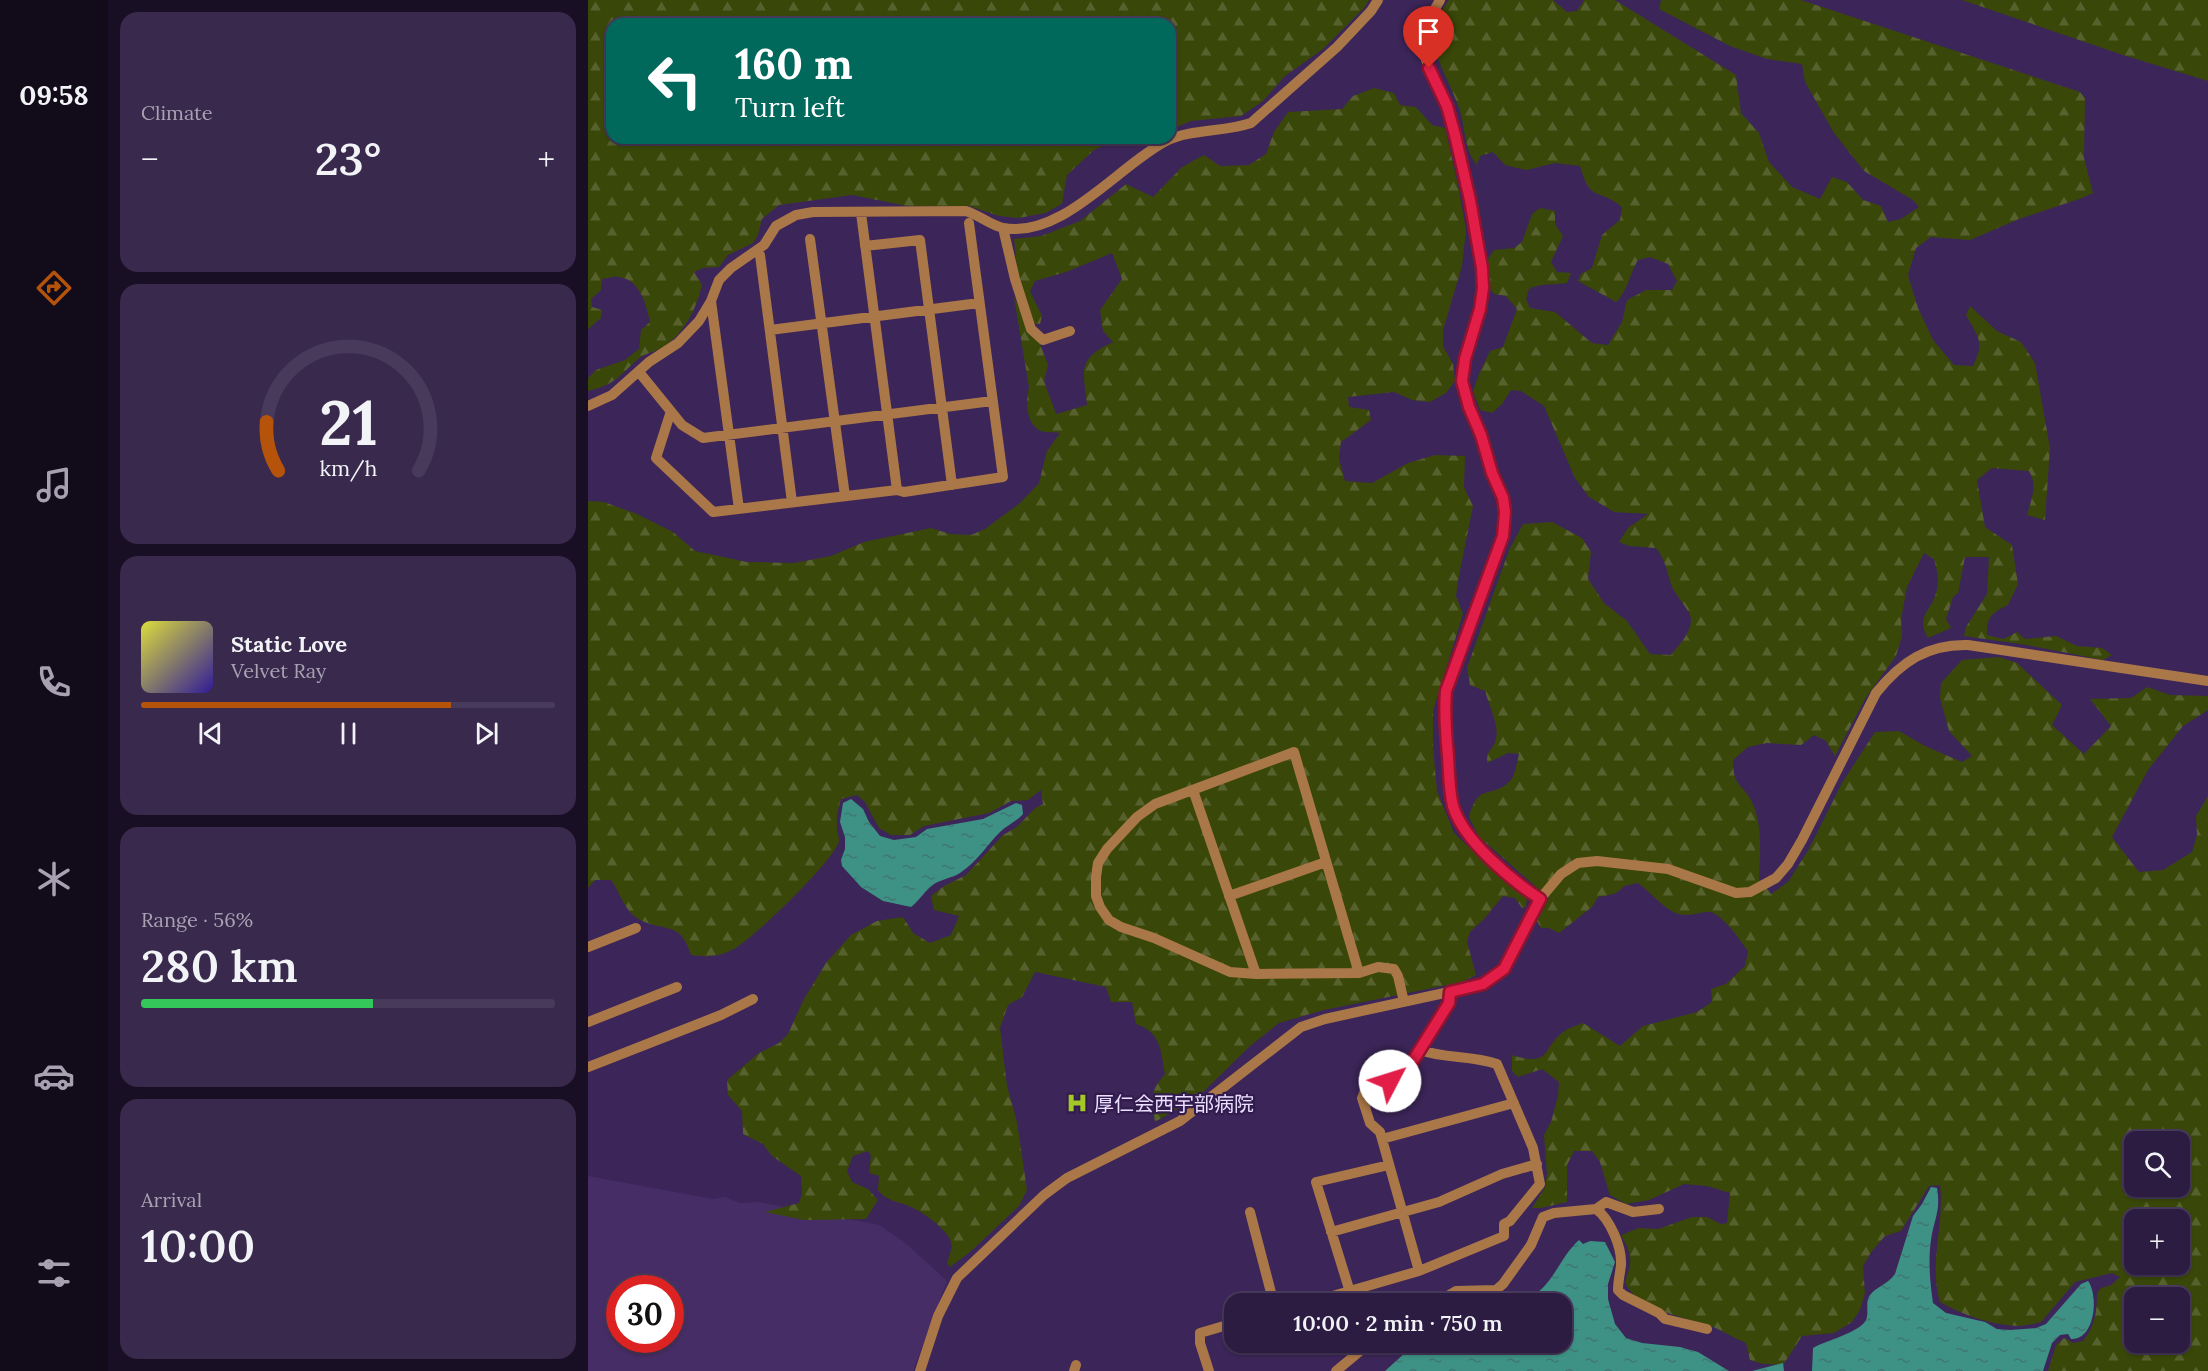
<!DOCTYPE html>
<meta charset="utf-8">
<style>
:root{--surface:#2d1c42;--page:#39294d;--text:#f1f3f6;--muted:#a7a1b2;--line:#483a5b;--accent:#b45309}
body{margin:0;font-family:Lora,"Noto Sans JP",serif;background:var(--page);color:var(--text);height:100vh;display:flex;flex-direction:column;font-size:22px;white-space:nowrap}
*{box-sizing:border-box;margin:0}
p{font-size:20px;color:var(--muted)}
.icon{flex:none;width:33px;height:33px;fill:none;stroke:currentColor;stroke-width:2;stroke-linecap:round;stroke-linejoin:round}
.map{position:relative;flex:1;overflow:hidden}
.details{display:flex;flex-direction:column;gap:12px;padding:12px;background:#190f24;width:480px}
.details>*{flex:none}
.guide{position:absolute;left:18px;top:18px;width:570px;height:126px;border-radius:18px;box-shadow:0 2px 4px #0004,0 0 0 2px var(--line);background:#00695c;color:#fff;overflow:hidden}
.buttons{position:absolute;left:1536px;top:1131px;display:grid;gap:12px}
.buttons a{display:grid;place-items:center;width:66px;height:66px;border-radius:12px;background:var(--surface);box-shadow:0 2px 4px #0004,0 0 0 2px var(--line);font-size:30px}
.speed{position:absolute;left:18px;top:1275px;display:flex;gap:12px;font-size:30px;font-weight:700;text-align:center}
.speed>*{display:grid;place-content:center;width:78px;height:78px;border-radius:50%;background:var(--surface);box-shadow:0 2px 4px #0004,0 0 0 2px var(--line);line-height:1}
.speed .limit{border:9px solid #d22;background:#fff;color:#111}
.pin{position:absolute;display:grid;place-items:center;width:51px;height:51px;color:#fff;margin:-62px -26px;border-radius:50% 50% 50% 0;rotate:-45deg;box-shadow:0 0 6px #0007}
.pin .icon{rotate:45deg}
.me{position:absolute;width:66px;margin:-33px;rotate:50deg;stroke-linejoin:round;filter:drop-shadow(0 0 4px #0008)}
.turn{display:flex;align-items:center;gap:21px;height:126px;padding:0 30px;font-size:27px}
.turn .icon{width:78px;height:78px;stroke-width:2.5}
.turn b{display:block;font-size:42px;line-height:51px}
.big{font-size:45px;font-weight:600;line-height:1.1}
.details .card{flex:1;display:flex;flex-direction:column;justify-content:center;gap:9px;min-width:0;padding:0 21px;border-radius:18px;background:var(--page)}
.details .dial{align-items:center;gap:0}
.dial svg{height:156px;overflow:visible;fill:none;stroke:var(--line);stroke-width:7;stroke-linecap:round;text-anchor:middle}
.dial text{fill:var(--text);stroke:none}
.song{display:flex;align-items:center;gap:18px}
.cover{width:72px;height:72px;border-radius:9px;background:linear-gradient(135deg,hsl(60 70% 55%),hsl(250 70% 35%))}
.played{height:6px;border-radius:3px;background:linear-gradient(90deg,var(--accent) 75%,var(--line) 75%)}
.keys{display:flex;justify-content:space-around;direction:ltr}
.heat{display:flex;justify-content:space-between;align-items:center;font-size:33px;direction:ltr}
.charge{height:9px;border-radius:4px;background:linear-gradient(90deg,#34c759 56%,var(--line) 0)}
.trip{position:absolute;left:636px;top:1293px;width:348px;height:60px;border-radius:18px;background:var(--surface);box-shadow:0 2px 4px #0004,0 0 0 2px var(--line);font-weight:600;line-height:60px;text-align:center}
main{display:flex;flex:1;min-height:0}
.tabs{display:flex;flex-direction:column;width:108px;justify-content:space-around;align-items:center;background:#120b1a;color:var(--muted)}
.tabs .icon{width:42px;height:42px}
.tabs .current{color:var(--accent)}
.tabs b{font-size:27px;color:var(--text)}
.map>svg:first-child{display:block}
.built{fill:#472d66;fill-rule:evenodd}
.forest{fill:url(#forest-firs);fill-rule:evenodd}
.water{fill:url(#water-ripples)}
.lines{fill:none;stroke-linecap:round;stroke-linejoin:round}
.street{stroke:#aa7748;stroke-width:10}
.route-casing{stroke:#92132f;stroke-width:15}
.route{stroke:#e11d48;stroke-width:10}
.labels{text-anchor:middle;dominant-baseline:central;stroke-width:4.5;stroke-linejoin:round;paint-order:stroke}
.poi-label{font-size:20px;fill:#eadffe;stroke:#321b4d;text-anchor:start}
</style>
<main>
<nav class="tabs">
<b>09:58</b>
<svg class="icon current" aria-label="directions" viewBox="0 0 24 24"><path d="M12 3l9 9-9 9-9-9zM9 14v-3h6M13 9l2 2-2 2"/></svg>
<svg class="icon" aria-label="music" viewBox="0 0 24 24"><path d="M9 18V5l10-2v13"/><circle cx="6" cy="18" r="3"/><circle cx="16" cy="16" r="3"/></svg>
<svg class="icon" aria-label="phone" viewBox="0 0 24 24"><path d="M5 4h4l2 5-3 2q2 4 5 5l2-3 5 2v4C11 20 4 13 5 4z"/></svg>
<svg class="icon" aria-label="climate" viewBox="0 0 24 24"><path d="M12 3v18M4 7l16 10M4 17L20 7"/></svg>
<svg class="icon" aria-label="car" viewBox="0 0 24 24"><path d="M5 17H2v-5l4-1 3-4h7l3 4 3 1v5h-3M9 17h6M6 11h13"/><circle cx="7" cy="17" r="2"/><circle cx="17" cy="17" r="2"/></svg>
<svg class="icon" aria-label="filters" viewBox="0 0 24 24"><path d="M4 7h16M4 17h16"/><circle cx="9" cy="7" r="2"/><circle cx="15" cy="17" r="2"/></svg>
</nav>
<section class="details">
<div class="card"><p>Climate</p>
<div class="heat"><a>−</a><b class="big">23°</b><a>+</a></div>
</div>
<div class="card dial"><svg viewBox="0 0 100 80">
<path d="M14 69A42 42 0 1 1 86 69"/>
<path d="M14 69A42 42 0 0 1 8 44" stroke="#b45309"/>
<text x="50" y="56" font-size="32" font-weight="700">21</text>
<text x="50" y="72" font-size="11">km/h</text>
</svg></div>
<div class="card">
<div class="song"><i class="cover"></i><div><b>Static Love</b><p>Velvet Ray</p></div></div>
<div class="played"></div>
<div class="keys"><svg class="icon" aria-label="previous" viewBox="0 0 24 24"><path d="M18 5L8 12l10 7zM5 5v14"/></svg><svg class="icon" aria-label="pause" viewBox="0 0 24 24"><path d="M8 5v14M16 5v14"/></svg><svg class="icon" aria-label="next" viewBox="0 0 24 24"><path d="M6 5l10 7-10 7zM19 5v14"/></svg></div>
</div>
<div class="card"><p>Range · 56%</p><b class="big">280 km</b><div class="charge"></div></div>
<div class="card"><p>Arrival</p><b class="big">10:00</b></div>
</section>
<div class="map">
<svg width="1620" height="1371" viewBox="0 0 1620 1371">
<defs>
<pattern id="forest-firs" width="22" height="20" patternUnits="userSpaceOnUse" patternTransform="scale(1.5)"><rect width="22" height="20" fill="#394708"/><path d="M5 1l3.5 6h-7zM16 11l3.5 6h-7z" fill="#56612d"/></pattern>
<pattern id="water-ripples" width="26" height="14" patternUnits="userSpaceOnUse" patternTransform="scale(1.5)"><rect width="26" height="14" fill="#3d9285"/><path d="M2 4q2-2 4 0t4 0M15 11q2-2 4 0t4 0" fill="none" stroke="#407671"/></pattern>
</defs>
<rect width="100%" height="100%" fill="#3c2558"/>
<path class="built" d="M0 1176 125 1199 137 1197 152 1203 171 1202 291 1225 315 1241 359 1281 325 1371H0ZM32 1288H82V1340H32Z"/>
<path class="forest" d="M0 0H781L776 8 735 49 697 76 675 101 653 116 603 121 582 130V24H24V138H562L549 143 530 139 506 150 479 175 474 204 457 213 431 218 411 216 381 206H319L264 195 191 205 174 219 170 235 165 243 140 255 131 267 115 268 106 272 114 285C108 309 97 333 75 347 67 352 57 353 50 359 31 376 27 385 0 391V378L8 370 37 360 51 349 53 330 62 322C58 304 52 278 29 277 25 276 19 279 14 279L13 290 3 299 4 307 14 310 13 318 0 329Z
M861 0H965L979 12 989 11 996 0H1027L1148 75 1153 113 1171 133 1181 162 1204 187 1232 199 1244 177 1259 182 1275 200 1293 206 1300 222 1313 219 1331 207 1325 200 1276 171 1246 133 1217 82 1214 64 1179 59 1142 46 1071 9 1073 0H1213L1492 92 1497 98 1496 158 1505 193 1494 198 1431 219 1382 240 1343 237 1328 248 1320 275 1330 308 1345 340 1366 365 1385 366C1397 342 1390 337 1378 315L1382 306 1409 331 1433 342 1447 363 1462 448 1457 520 1439 515C1443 501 1450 485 1441 471L1404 468 1389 480 1397 527 1424 545 1430 584 1420 605C1405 612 1398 617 1399 635L1415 639 1429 632 1437 639 1468 636 1489 646 1514 648 1524 655 1515 660 1439 645 1376 636 1378 627 1399 594 1401 557H1377L1370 593 1365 597 1358 619 1363 628 1340 638C1327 616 1343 612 1348 593 1352 582 1349 570 1346 559L1336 553 1319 587 1313 620 1314 636 1308 656 1277 699 1247 756 1238 741 1226 735 1213 745 1179 743 1160 747 1145 760C1145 788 1154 782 1164 802 1175 825 1172 854 1171 879L1183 894 1200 882 1221 849 1254 783 1287 732 1311 731 1337 746 1374 762 1384 756 1361 731 1352 698 1353 683 1374 660 1411 657 1429 663 1474 705 1464 725 1496 754 1523 726 1502 699 1543 698 1559 687 1582 695 1620 696V710L1595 726 1560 770 1524 837 1551 872 1575 870 1604 852 1609 835 1608 816 1620 796V1371H1460L1468 1345 1476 1338 1485 1343 1495 1341C1507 1326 1509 1312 1509 1293L1513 1288 1523 1285 1532 1277 1524 1273 1487 1282 1453 1322C1446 1324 1437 1326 1430 1326 1404 1325 1374 1315 1352 1302 1340 1263 1357 1225 1352 1185L1341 1186 1313 1231 1297 1236 1284 1251 1275 1266 1277 1293 1272 1310 1264 1322 1246 1333 1214 1336 1195 1365 1175 1364 1162 1360 1158 1343C1146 1338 1135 1331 1123 1326 1097 1317 1048 1310 1037 1282 1045 1260 1044 1255 1033 1235L1051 1228 1070 1229 1104 1217H1119L1133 1224 1139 1223 1142 1193 1119 1186 1096 1184 1061 1200 1038 1204 1022 1195 1012 1162 1004 1151H986L979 1165V1202L953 1208H944L957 1187 959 1174 956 1135 963 1122 970 1096 971 1082 954 1069 930 1077 924 1071V1055C966 1068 952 1047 978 1030 983 1027 990 1025 995 1023L1032 1046 1055 1026 1109 1012 1124 1002 1123 989 1138 984 1157 966 1160 951C1152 941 1132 909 1118 912 1109 913 1100 917 1090 914 1075 909 1063 892 1050 883L1036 886C1029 895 1021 895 1010 897L1004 907 971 933 961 928H953L949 921 961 898 891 837 881 817C891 781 903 800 922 781 927 776 929 762 931 754L920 753 899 763C899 749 903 752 907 742 913 728 901 706 897 691L882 685 879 668 921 550 935 524 964 522 994 538 1003 552 1000 579 1016 603 1039 621 1062 654 1083 655C1092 644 1110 626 1100 611 1095 603 1088 595 1084 587 1079 573 1078 560 1068 548L1041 546 1031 542 1040 528 1060 514 1026 512 1001 497 987 478 956 406 933 391 923 390 914 404 904 413 892 410 885 391 891 374 902 351 915 347 929 309 918 296 906 294 901 288 900 259 906 250 926 248 934 242 944 214 952 208 967 211V224L975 236 963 262 969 272 983 273 979 283C966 285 953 283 941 289L938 299 942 308 967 312 1004 343 1020 345 1034 322 1039 300 1058 290H1084L1089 281 1080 264 1062 257 1050 260C1042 273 1039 293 1028 302L990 281 993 274 1004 268 1014 235 1032 220 1034 207C1010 187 1003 204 992 166L967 163 938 170 917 165 905 152 892 156 889 165C875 148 878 128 871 108 857 67 829 41 861 0ZM1546 1142H1592V1186H1546ZM1546 1220H1592V1264H1546ZM1546 1298H1592V1342H1546Z
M1374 0H1620V81L1535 55Z
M786 88 806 93 812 105 828 107 844 125 857 128 870 185 878 230 874 266 855 330V346L865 364 867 381 858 393 842 402 824 400 806 392 760 397 761 407 781 410 783 420 753 442 751 459 757 481 784 483 820 463 847 455 877 456 876 487 885 506 871 575 868 596 875 614 845 711V747L849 791 866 833 894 860 939 897 938 907 934 908 927 898 915 896 896 919 882 932 879 942 888 975 874 982 736 1010 691 1023 662 1046 611 1096 567 1122C564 1099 561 1092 577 1074 573 1051 573 1032 548 1024L544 1002H523L518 987 447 972 434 997 420 1005 412 1028 419 1086 429 1122 439 1190 431 1206 382 1252 362 1267 359 1263C366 1244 366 1241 351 1226 342 1218 334 1212 323 1207 310 1201 299 1202 290 1190L291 1176 281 1173 283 1156 280 1151 265 1156 259 1171 264 1182 280 1189 290 1200 278 1219 216 1220 177 1212 211 1203 214 1194 213 1176 184 1156 175 1144 155 1134 154 1111 140 1095 139 1080 171 1053 191 1043 200 1034 216 999 238 963 263 935 289 921 315 917 325 933 342 943 363 935 371 916 346 910 343 896 356 886 378 875 415 835 429 827 446 809 455 804 453 790 440 800 423 801 401 813 336 826 322 835H303L291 828 277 802 269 795 253 799C250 808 248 818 249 827 249 831 251 837 251 841 247 860 163 941 144 950 130 957 118 957 103 955 92 918 75 934 49 918 36 910 32 892 23 880H7L0 888V501L16 502 49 514 85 532 107 551 159 562 206 563 243 556 276 542 343 528 362 534 383 535 397 529 432 503 451 483 459 451 472 433C467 432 458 433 453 431 437 424 438 400 441 387L426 297 450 339 460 365 456 381 468 414 499 405C495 369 489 359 525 342L515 331 512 310 534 279 524 253 478 272 447 281 442 291 454 316 452 324 443 323 429 268 426 239 453 236 492 221 538 184 565 197 594 167 616 155 632 166 661 165 678 154 686 132 700 112 754 109 765 96Z"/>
<path class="water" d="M263 799 275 809 281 822 292 836 306 840 328 837 339 829 395 819 428 803 434 805 435 814C428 822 419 825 412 832 399 845 389 862 372 873 364 878 354 879 346 884 337 890 332 900 323 907L295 901 273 887 254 866 253 860 257 849V837L252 822 255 803Z
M1343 1187 1349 1188C1353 1212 1346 1218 1343 1240 1340 1260 1342 1283 1345 1303L1358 1313 1397 1322 1409 1329 1422 1330 1448 1328 1458 1324 1493 1284 1500 1281C1511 1296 1507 1340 1483 1339L1480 1334 1472 1335 1464 1343 1455 1371H1224L1225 1348C1239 1340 1264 1335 1276 1323 1283 1315 1276 1303 1282 1295 1288 1287 1300 1284 1307 1274L1325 1216 1334 1204Z
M991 1240 995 1244 1002 1241 1017 1242 1027 1262 1020 1284V1299L1027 1324 1038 1338 1054 1343 1092 1347 1110 1352 1141 1371H797L828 1343 974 1342V1304L927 1303C934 1300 943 1297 949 1293 967 1279 974 1255 991 1240Z
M1195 1363 1196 1371H1164Z"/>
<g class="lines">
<path class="street" d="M852 0C843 16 833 32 836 51 839 72 854 89 860 109 875 158 889 218 894 269 895 283 895 296 892 310 887 333 874 356 874 380 874 400 887 417 893 435 897 447 899 459 903 470 906 480 912 490 915 500 918 512 916 523 915 536L858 691C856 713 858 734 860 756 861 772 861 790 865 806 874 839 923 881 952 899
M273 213 309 490
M415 228 427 279 443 329 455 340 482 331
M222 239 257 496
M277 246 332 240 364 485
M169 250 172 255 204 502
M123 301 151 509
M182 330 391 303
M51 372 94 425 115 438 404 401
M0 406 24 395 61 362 90 343 111 321 123 301 131 280 143 268 176 245 188 226 208 215 225 212 378 211C391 215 402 225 415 228 474 239 530 166 578 141 602 129 637 132 663 123L749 47 783 11 790 0
M83 411 68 458 125 512 309 490 316 492 415 477 381 223
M605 790 668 974
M641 896 738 862
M0 947 48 928
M771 973 706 752 567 804 549 817 519 849 510 863 508 877V896L512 907 521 920 533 927 566 938 642 972 668 974 771 973 790 967 806 969 810 976 816 1002
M0 1022 89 987
M0 1067 133 1015 165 999
M794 1139 926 1103
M1008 1209 1018 1202 1045 1212 1071 1209
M662 1212 686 1304
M743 1232 851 1202 914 1174 949 1164
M831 1271 794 1139 792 1132 782 1123 774 1098 776 1093C825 1075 836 1045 861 1003L862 992
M762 1292 728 1182 801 1165
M717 1304 831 1271 916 1236V1224L922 1221 952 1184 945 1148 909 1064C882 1055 858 1059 832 1050
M846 1304 868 1291 908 1290 915 1284 943 1245 955 1217 966 1213 1008 1209C1022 1219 1034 1247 1033 1265 1032 1274 1030 1281 1030 1290L1035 1295 1071 1313 1077 1319 1119 1329
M332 1371 350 1316 369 1278 456 1195 479 1178 592 1121 713 1027 737 1019 884 987 895 984 916 969 952 899 973 874 990 863 1009 861 1080 869 1148 893 1162 892 1188 878 1200 864 1214 840 1288 693C1313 662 1339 644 1380 645L1620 681
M486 1371 488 1365
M621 1371 612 1343V1333L646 1323
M748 1371 783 1342"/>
</g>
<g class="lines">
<defs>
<path id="route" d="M802 1081 823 1064 861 1003 862 992 895 984 916 969 952 899C923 880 875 840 865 806 861 790 861 772 860 756 858 734 856 713 858 691L915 536 917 512 915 498 904 473 893 435 881 407 874 381 877 359 892 309 895 288 894 268 882 200 867 135 859 106 841 68"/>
</defs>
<use href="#route" class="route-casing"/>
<use href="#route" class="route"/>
</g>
<defs>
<symbol id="hospital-bare" viewBox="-9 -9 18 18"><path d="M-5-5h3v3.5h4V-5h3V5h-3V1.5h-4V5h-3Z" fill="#a4c825" stroke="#321b4d" stroke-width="2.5" paint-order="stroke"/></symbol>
</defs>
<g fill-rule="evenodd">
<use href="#hospital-bare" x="474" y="1088" width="30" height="30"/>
</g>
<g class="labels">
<g class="poi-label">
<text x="506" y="1103">厚仁会西宇部病院</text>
</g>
</g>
</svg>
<div class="buttons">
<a><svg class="icon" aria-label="search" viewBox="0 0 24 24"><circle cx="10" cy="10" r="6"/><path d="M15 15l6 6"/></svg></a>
<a>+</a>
<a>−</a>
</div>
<div class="speed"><div class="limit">30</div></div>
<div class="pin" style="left:841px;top:68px;background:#d93025"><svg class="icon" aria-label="arrive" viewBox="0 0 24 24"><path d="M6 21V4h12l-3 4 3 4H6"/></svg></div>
<svg class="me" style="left:802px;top:1081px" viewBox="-20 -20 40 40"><circle r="19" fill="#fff"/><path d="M0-13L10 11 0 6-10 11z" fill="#e11d48"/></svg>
<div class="trip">10:00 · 2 min · 750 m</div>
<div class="guide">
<div class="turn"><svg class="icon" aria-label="left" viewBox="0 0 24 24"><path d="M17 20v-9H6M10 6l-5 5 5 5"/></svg><div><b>160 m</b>Turn left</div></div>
</div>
</div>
</main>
